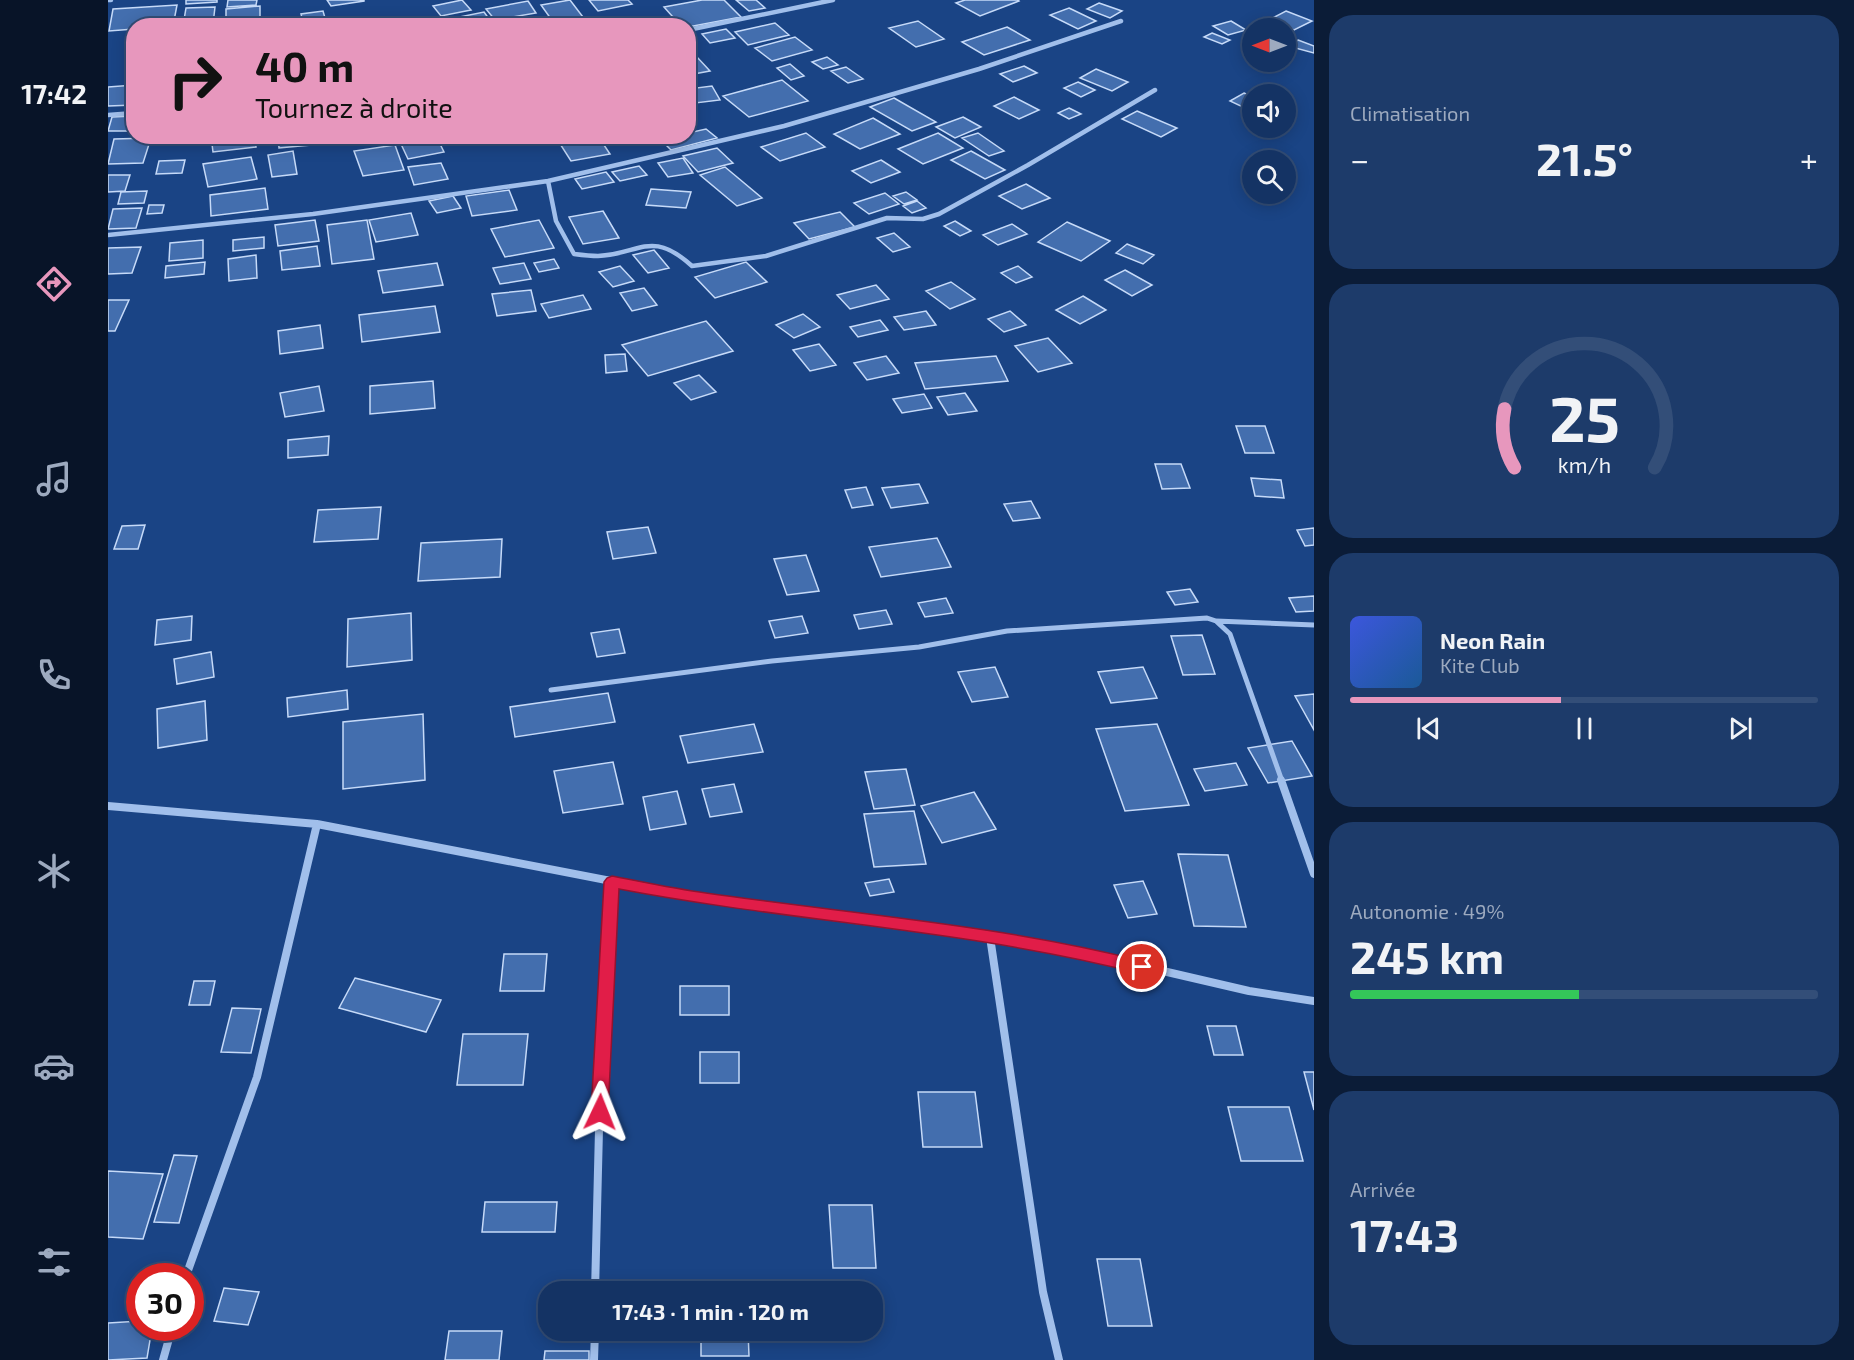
<!DOCTYPE html>
<html lang="fr">
<meta charset="utf-8">
<style>
:root{--surface:#143364;--page:#1d3b6a;--text:#f1f3f6;--muted:#9daabf;--line:#334e78;--accent:#e797bd}
body{margin:0;font-family:"Exo 2",sans-serif;background:var(--page);color:var(--text);height:100vh;display:flex;flex-direction:column;font-size:22px;white-space:nowrap}
*{box-sizing:border-box;margin:0}
p{font-size:20px;color:var(--muted)}
.icon{flex:none;width:33px;height:33px;fill:none;stroke:currentColor;stroke-width:2;stroke-linecap:round;stroke-linejoin:round}
.map{position:relative;flex:1;overflow:hidden}
.side{display:flex;flex-direction:column;gap:15px;padding:15px;background:#0b1c37;width:540px}
.side>*{flex:none}
.top-card{position:absolute;left:18px;top:18px;width:570px;height:126px;border-radius:24px;box-shadow:0 3px 15px #0003,0 0 0 2px var(--line);background:#e797bd;color:#111;overflow:hidden}
.needle{width:39px;rotate:270deg}
.tools{position:absolute;left:1134px;top:18px;display:grid;gap:12px}
.tools a{display:grid;place-items:center;width:54px;height:54px;border-radius:50%;background:var(--surface);box-shadow:0 3px 15px #0003,0 0 0 2px var(--line);font-size:30px}
.speed{position:absolute;left:18px;top:1263px;display:flex;gap:12px;font-size:30px;font-weight:700;text-align:center}
.speed>*{display:grid;place-content:center;width:78px;height:78px;border-radius:50%;background:var(--surface);box-shadow:0 3px 15px #0003,0 0 0 2px var(--line);line-height:1}
.speed .limit{border:9px solid #d22;background:#fff;color:#111}
.pin{position:absolute;display:grid;place-items:center;width:51px;height:51px;color:#fff;margin:-26px;border:3px solid #fff;border-radius:50%;box-shadow:0 2px 6px #0007}
.me{position:absolute;width:66px;margin:-33px;rotate:2deg;stroke-linejoin:round;filter:drop-shadow(0 0 4px #0008)}
.turn{display:flex;align-items:center;gap:21px;height:126px;padding:0 30px;font-size:27px}
.turn .icon{width:78px;height:78px;stroke-width:2.5}
.turn b{display:block;font-size:42px;line-height:51px}
.big{font-size:45px;font-weight:700;line-height:1.1}
.side .card{flex:1;display:flex;flex-direction:column;justify-content:center;gap:9px;min-width:0;padding:0 21px;border-radius:24px;background:var(--page)}
.side .dial{align-items:center;gap:0}
.dial svg{height:156px;overflow:visible;fill:none;stroke:var(--line);stroke-width:7;stroke-linecap:round;text-anchor:middle}
.dial text{fill:var(--text);stroke:none}
.song{display:flex;align-items:center;gap:18px}
.cover{width:72px;height:72px;border-radius:9px;background:linear-gradient(135deg,hsl(230 70% 55%),hsl(210 70% 35%))}
.played{height:6px;border-radius:3px;background:linear-gradient(90deg,var(--accent) 45%,var(--line) 45%)}
.keys{display:flex;justify-content:space-around;direction:ltr}
.heat{display:flex;justify-content:space-between;align-items:center;font-size:33px;direction:ltr}
.charge{height:9px;border-radius:4px;background:linear-gradient(90deg,#34c759 49%,var(--line) 0)}
.trip{position:absolute;left:430px;top:1281px;width:345px;height:60px;border-radius:24px;background:var(--surface);box-shadow:0 3px 15px #0003,0 0 0 2px var(--line);font-weight:700;line-height:60px;text-align:center}
main{display:flex;flex:1;min-height:0}
.tabs{display:flex;flex-direction:column;width:108px;justify-content:space-around;align-items:center;background:#081428;color:var(--muted)}
.tabs .icon{width:42px;height:42px}
.tabs .active{color:var(--accent)}
.tabs b{font-size:27px;color:var(--text)}
.map>svg:first-child{display:block}
.building{fill:#436eae;stroke:#c6daf8;stroke-width:1.5}
.lines{fill:none;stroke-linecap:round;stroke-linejoin:round}
.minor-far2{stroke:#a1bfeb;stroke-width:4.5}
.minor-far1{stroke:#a1bfeb;stroke-width:5}
.minor{stroke:#a1bfeb;stroke-width:8}
.route{fill:#e11d48;stroke:#92132f;stroke-width:1.5}
</style>
<main>
<nav class="tabs">
<b>17:42</b>
<svg class="icon active" aria-label="directions" viewBox="0 0 24 24"><path d="M12 3l9 9-9 9-9-9zM9 14v-3h6M13 9l2 2-2 2"/></svg>
<svg class="icon" aria-label="music" viewBox="0 0 24 24"><path d="M9 18V5l10-2v13"/><circle cx="6" cy="18" r="3"/><circle cx="16" cy="16" r="3"/></svg>
<svg class="icon" aria-label="phone" viewBox="0 0 24 24"><path d="M5 4h4l2 5-3 2q2 4 5 5l2-3 5 2v4C11 20 4 13 5 4z"/></svg>
<svg class="icon" aria-label="climate" viewBox="0 0 24 24"><path d="M12 3v18M4 7l16 10M4 17L20 7"/></svg>
<svg class="icon" aria-label="car" viewBox="0 0 24 24"><path d="M5 17H2v-5l4-1 3-4h7l3 4 3 1v5h-3M9 17h6M6 11h13"/><circle cx="7" cy="17" r="2"/><circle cx="17" cy="17" r="2"/></svg>
<svg class="icon" aria-label="filters" viewBox="0 0 24 24"><path d="M4 7h16M4 17h16"/><circle cx="9" cy="7" r="2"/><circle cx="15" cy="17" r="2"/></svg>
</nav>
<div class="map">
<svg width="1206" height="1360" viewBox="0 0 1206 1360">
<rect width="100%" height="100%" fill="#1a4485"/>
<path class="building" d="M78 0H109V2L78 4Z
M120 0H149L148 5 119 7Z
M219 0H256V1L223 6Z
M354 0 363 10 333 16 325 6Z
M462 0 478 21 448 26 433 5Z
M481 0H520L524 4 490 11Z
M594 0H616L633 17 580 27 573 26 556 7Z
M628 0H648L657 8 641 11Z
M857 0H910L911 1 872 16 848 3Z
M420 1 428 13 387 20 378 9Z
M991 3 1014 11 1002 18 979 9Z
M69 5 65 26H26V29L1 31 5 9Z
M152 6V21L118 23V9Z
M107 7 105 24 75 26 78 8Z
M961 8 988 21 970 29 942 15Z
M215 11 219 25 196 26 193 14Z
M1178 11 1204 21 1186 30 1161 20Z
M376 12 384 23 371 26H307Z
M810 21 836 39 808 47 781 28Z
M1123 21 1138 30 1120 35 1105 26Z
M667 23 681 35 640 45 627 32Z
M899 27 922 40 876 55 854 42Z
M618 29 627 38 602 43 594 34Z
M1104 33 1122 40 1114 44 1096 37Z
M687 37 704 50 664 61 647 48Z
M1190 40 1206 46V53L1180 46Z
M588 56 602 71 580 75V57Z
M719 57 730 65 715 69 704 62Z
M682 64 696 76 683 80 669 68Z
M916 66 929 73 905 82 892 74Z
M738 67 755 79 740 83 723 71Z
M988 69 1020 82 1004 91 972 78Z
M674 80 700 101 641 117 615 96Z
M970 82 987 90 973 97 956 88Z
M26 85V105L0 106V87Z
M604 86 612 100 587 103 580 89Z
M1136 93 1144 97V106L1139 109 1122 101Z
M906 97 931 110 911 119 886 106Z
M786 98 828 122 804 131 762 107Z
M961 108 973 114 961 119 950 113Z
M1029 111 1069 128 1053 137 1014 119Z
M26 116V131H0L4 117Z
M855 117 873 127 847 138 828 127Z
M765 118 792 134 752 149 726 134Z
M598 129 609 138 563 150 553 140 580 136V133Z
M698 133 717 147 672 161 653 147Z
M830 133 855 148 815 164 790 149Z
M870 133 896 151 881 156 854 138Z
M48 136H89L49 142Z
M103 136H147L148 147 105 152Z
M170 136H202L203 145 171 148Z
M447 136H490L502 154 463 161Z
M43 138 35 163 0 164 6 139Z
M329 138 336 152 300 159 293 144Z
M287 145 296 170 255 176 246 151Z
M609 148 625 163 590 172 575 156Z
M185 151 189 174 164 177 160 155Z
M863 151 897 170 877 179 843 160Z
M143 157 149 179 100 187 95 164Z
M575 158 585 173 560 177 550 163Z
M77 160 74 173 48 174 51 161Z
M773 160 792 172 763 183 744 171Z
M333 163 340 179 306 185 300 167Z
M531 166 539 175 512 181 504 172Z
M617 167 654 198 629 206 592 175Z
M498 172 506 182 474 189 467 179Z
M0 175H22L17 191 0 192Z
M918 184 942 198 914 209 891 196Z
M157 188 160 209 103 216 102 195Z
M543 189 583 192 578 208 538 205Z
M401 190 409 210 364 216 358 196Z
M39 191 36 203 10 204 13 192Z
M798 192 809 200 796 204 785 196Z
M777 193 791 204 761 214 746 203Z
M345 196 353 208 329 213 321 201Z
M809 201 818 208 804 213 795 206Z
M41 205H56L54 213 39 214Z
M34 208 28 228 0 229 5 209Z
M495 211 511 238 475 244 461 217Z
M732 212 747 227 701 239 686 223Z
M303 213 310 235 268 242 261 220Z
M207 220 211 241 170 246 167 225Z
M259 220 266 259 224 264 219 225Z
M431 220 446 248 397 257 383 229Z
M847 221 863 231 852 236 836 226Z
M959 222 1002 241 973 261 930 242Z
M904 224 919 234 890 245 875 235Z
M786 233 802 247 785 252 769 238Z
M156 237V248L125 251V240Z
M95 240V258L61 261 62 243Z
M1019 244 1046 255 1035 264 1008 253Z
M209 246 212 266 174 270 172 251Z
M33 247 24 273 0 274V248Z
M546 250 561 268 540 273 525 255Z
M148 255 149 278 121 281 120 259Z
M446 259 451 268 431 272 426 263Z
M97 262 96 274 57 278 58 266Z
M638 262 659 282 607 298 587 277Z
M329 263 335 285 275 293 270 271Z
M416 263 423 279 392 284 385 268Z
M512 266 526 281 505 287 491 272Z
M910 266 924 277 908 283 893 273Z
M1017 270 1044 285 1024 296 997 280Z
M843 282 867 299 842 309 818 291Z
M768 285 781 299 742 309 729 295Z
M536 288 549 305 524 311 512 293Z
M423 290 428 311 389 316 384 294Z
M475 295 483 309 441 318 433 304Z
M975 296 998 310 972 324 948 310Z
M0 300H21L7 331H0Z
M327 306 332 332 254 342 251 315Z
M818 311 828 325 796 330 786 317Z
M902 311 918 325 896 332 880 319Z
M695 314 712 327 686 338 668 325Z
M772 320 780 330 750 337 742 327Z
M598 321 625 351 540 376 514 345Z
M212 325 215 348 172 354 170 331Z
M940 338 964 363 930 372 907 346Z
M711 344 728 365 702 371 685 350Z
M517 354 519 371 498 373 497 355Z
M778 356 791 373 759 380 746 363Z
M888 356 900 381 817 389 807 363Z
M591 375 608 392 583 400 566 383Z
M325 381 327 408 262 414V386Z
M211 386 216 411 177 417 172 393Z
M857 393 869 411 840 415 829 397Z
M816 394 824 408 794 413 785 399Z
M1128 426H1157L1166 453H1137Z
M221 436 220 455 180 458V440Z
M1047 464H1073L1082 488 1054 489Z
M1143 478 1173 480 1176 498 1147 496Z
M811 484 820 503 783 508 774 488Z
M758 487 765 505 744 508 737 490Z
M923 501 932 518 905 521 896 504Z
M273 507 270 539 206 542 210 510Z
M37 525 30 549H6L14 526Z
M540 527 548 553 505 559 499 532Z
M1206 528V545L1197 546 1189 530Z
M829 538 843 567 773 577 761 547Z
M394 539 392 577 310 581 313 543Z
M698 555 711 591 679 595 666 559Z
M1082 589 1090 602 1067 605 1059 592Z
M1206 596V611L1188 612 1181 598Z
M838 598 845 613 817 617 810 603Z
M778 610 784 624 751 629 746 615Z
M303 613 304 660 239 667 240 619Z
M84 616 83 640 47 645 49 620Z
M694 616 700 633 667 638 661 621Z
M511 629 517 653 489 657 483 633Z
M1094 635 1107 674 1075 675 1063 636Z
M103 652 106 677 69 684 66 659Z
M887 667 900 697 864 702 850 672Z
M1035 667 1049 698 1003 703 990 672Z
M239 690 240 709 180 717 179 698Z
M500 693 507 722 407 737 402 707Z
M1206 694V730L1187 696Z
M97 701 99 740 50 748 49 709Z
M315 714 317 780 235 789V722Z
M646 724 655 752 580 763 572 736Z
M1049 724 1081 805 1017 811 988 729Z
M1184 741 1204 776 1160 783 1140 748Z
M505 762 515 804 455 813 446 771Z
M1128 763 1139 785 1097 791 1086 769Z
M798 769 807 805 766 809 757 772Z
M626 784 634 812 602 817 594 789Z
M569 791 578 824 542 830 535 797Z
M866 792 888 829 834 843 813 806Z
M806 811 818 864 766 867 756 814Z
M1070 854 1120 855 1138 927 1086 926Z
M781 879 786 892 762 896 757 883Z
M1035 881 1049 914 1020 918 1006 885Z
M396 954H439L436 991H392Z
M247 978 333 1000 318 1032 231 1008Z
M86 981H107L102 1005H81Z
M572 986H621V1015H572Z
M124 1008 153 1009 143 1053 113 1052Z
M1099 1026H1128L1135 1055H1106Z
M355 1034H420L415 1085H349Z
M592 1052H631V1083H592Z
M1196 1072H1206V1110Z
M810 1092H867L874 1147H815Z
M1120 1107H1181L1195 1161H1133Z
M66 1155 89 1156 71 1223 46 1222Z
M0 1171 55 1174 35 1239 0 1237Z
M377 1202H449L447 1232H374Z
M721 1205H764L768 1268H725Z
M989 1259H1032L1044 1326H1000Z
M116 1288 151 1292 140 1325 106 1321Z
M32 1321V1328H44L39 1358 0 1360V1323Z
M593 1330H640L641 1356H593Z
M341 1331H394L391 1360H337Z
M437 1351H481V1360H436Z"/>
<g class="lines">
<path class="minor-far2" d="M0 0H3
M580 30 725 0
M0 115 26 113
M440 181 448 221 466 254C474 255 482 256 490 256 533 254 543 229 584 266L658 256 779 218 815 219 831 214 920 165 1047 90
M0 235 205 214 440 181 676 126 871 69 1013 21"/>
<path class="minor-far1" d="M1108 621 1206 625
M443 690 664 661 811 647 899 631 1099 618 1108 621 1122 634 1174 781"/>
<path class="minor" d="M1173 780 1206 874
M0 806 209 824 596 899 882 937 973 952 1141 991 1206 1001
M882 937 935 1292 951 1360
M78 1276 149 1077 209 824
M487 1292 492 1089 504 882
M55 1360 64 1328
M486 1360 487 1330"/>
</g>
<path class="route" d="M504 876C535 882 567 889 598 893 744 914 891 925 1034 961L1040 963 1042 967 1040 972 1034 974C863 930 685 922 511 889L500 1112 498 1117 492 1119 486 1117 483 1112 496 882 499 878Z"/>
</svg>
<div class="tools">
<a><svg class="needle" viewBox="-14 -14 28 28"><path d="M0-13l5 13h-10z" fill="#e53935"/><path d="M0 13l5-13h-10z" fill="#9daabf"/></svg></a>
<a><svg class="icon" aria-label="sound" viewBox="0 0 24 24"><path d="M4 9h4l5-4v14l-5-4H4zM17 9q2 3 0 6"/></svg></a>
<a><svg class="icon" aria-label="search" viewBox="0 0 24 24"><circle cx="10" cy="10" r="6"/><path d="M15 15l6 6"/></svg></a>
</div>
<div class="speed"><div class="limit">30</div></div>
<div class="pin" style="left:1034px;top:967px;background:#d93025"><svg class="icon" aria-label="arrive" viewBox="0 0 24 24"><path d="M6 21V4h12l-3 4 3 4H6"/></svg></div>
<svg class="me" style="left:492px;top:1112px" viewBox="-20 -20 40 40"><path d="M0-17L14 15 0 8-14 15z" fill="#e11d48" stroke="#fff" stroke-width="4"/></svg>
<div class="trip">17:43 · 1 min · 120 m</div>
<div class="top-card">
<div class="turn"><svg class="icon" aria-label="right" viewBox="0 0 24 24"><path d="M7 20v-9h11M14 6l5 5-5 5"/></svg><div><b>40 m</b>Tournez à droite</div></div>
</div>
</div>
<section class="side">
<div class="card"><p>Climatisation</p>
<div class="heat"><a>−</a><b class="big">21.5°</b><a>+</a></div>
</div>
<div class="card dial"><svg viewBox="0 0 100 80">
<path d="M14 69A42 42 0 1 1 86 69"/>
<path d="M14 69A42 42 0 0 1 9 39" stroke="#e797bd"/>
<text x="50" y="56" font-size="32" font-weight="700">25</text>
<text x="50" y="72" font-size="11">km/h</text>
</svg></div>
<div class="card">
<div class="song"><i class="cover"></i><div><b>Neon Rain</b><p>Kite Club</p></div></div>
<div class="played"></div>
<div class="keys"><svg class="icon" aria-label="previous" viewBox="0 0 24 24"><path d="M18 5L8 12l10 7zM5 5v14"/></svg><svg class="icon" aria-label="pause" viewBox="0 0 24 24"><path d="M8 5v14M16 5v14"/></svg><svg class="icon" aria-label="next" viewBox="0 0 24 24"><path d="M6 5l10 7-10 7zM19 5v14"/></svg></div>
</div>
<div class="card"><p>Autonomie · 49%</p><b class="big">245 km</b><div class="charge"></div></div>
<div class="card"><p>Arrivée</p><b class="big">17:43</b></div>
</section>
</main>
